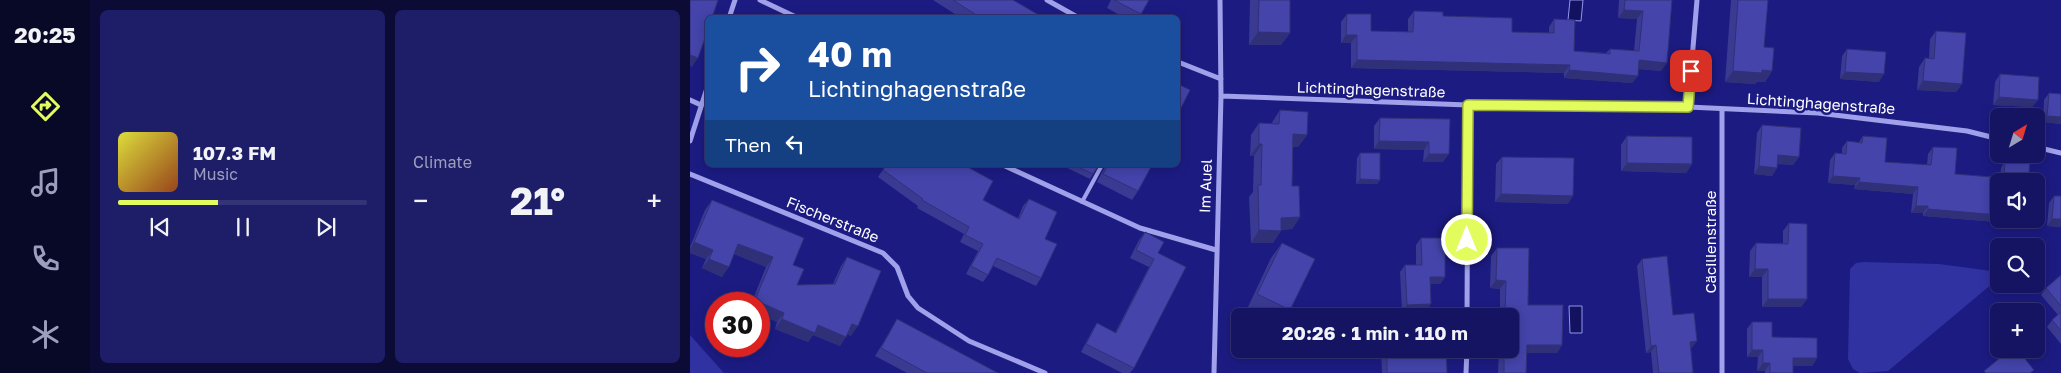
<!DOCTYPE html>
<meta charset="utf-8">
<style>
:root{--surface:#151462;--page:#1e1d68;--text:#f1f3f6;--muted:#9d9ebe;--line:#343377;--accent:#e3fc5d}
body{margin:0;font-family:"Golos Text",sans-serif;background:var(--page);color:var(--text);height:100vh;display:flex;flex-direction:column;font-size:19px;white-space:nowrap}
*{box-sizing:border-box;margin:0}
p{font-size:16px;color:var(--muted)}
.icon{flex:none;width:28px;height:28px;fill:none;stroke:currentColor;stroke-width:2;stroke-linecap:round;stroke-linejoin:round}
.map{position:relative;flex:1;overflow:hidden}
.panel{display:flex;flex-direction:column;gap:10px;padding:10px;background:#0c0b36;width:600px}
.panel>*{flex:none}
.hud{position:absolute;left:15px;top:15px;width:475px;height:152px;border-radius:8px;box-shadow:0 2px 12px #0003,0 0 0 1px var(--line);background:#1a4fa0;color:#fff;overflow:hidden}
.needle{width:32px;rotate:38deg}
.buttons{position:absolute;left:1300px;top:108px;display:grid;gap:10px}
.buttons a{display:grid;place-items:center;width:55px;height:55px;border-radius:8px;background:var(--surface);box-shadow:0 2px 12px #0003,0 0 0 1px var(--line);font-size:25px}
.speed{position:absolute;left:15px;top:292px;display:flex;gap:10px;font-size:25px;font-weight:700;text-align:center}
.speed>*{display:grid;place-content:center;width:65px;height:65px;border-radius:50%;background:var(--surface);box-shadow:0 2px 12px #0003,0 0 0 1px var(--line);line-height:1}
.speed .limit{border:8px solid #d22;background:#fff;color:#111}
.pin{position:absolute;display:grid;place-items:center;width:42px;height:42px;color:#fff;margin:-21px;border-radius:10px;box-shadow:0 2px 8px #0006}
.me{position:absolute;width:55px;margin:-28px;rotate:0deg;stroke-linejoin:round;filter:drop-shadow(0 0 4px #0008)}
.turn{display:flex;align-items:center;gap:18px;height:105px;padding:0 20px;font-size:22px}
.turn .icon{width:65px;height:65px;stroke-width:2.5}
.turn b{display:block;font-size:35px;line-height:42px}
.then{display:flex;align-items:center;height:48px;padding:0 20px;background:#0003;gap:10px;font-size:19px}
.big{font-size:38px;font-weight:700;line-height:1.1}
.panel .tile{flex:1;display:flex;flex-direction:column;justify-content:center;gap:8px;min-width:0;padding:0 18px;border-radius:8px;background:var(--page)}
.song{display:flex;align-items:center;gap:15px}
.cover{width:60px;height:60px;border-radius:8px;background:linear-gradient(135deg,hsl(60 70% 55%),hsl(20 70% 35%))}
.played{height:5px;border-radius:2px;background:linear-gradient(90deg,var(--accent) 40%,var(--line) 40%)}
.keys{display:flex;justify-content:space-around;direction:ltr}
.heat{display:flex;justify-content:space-between;align-items:center;font-size:28px;direction:ltr}
.panel .tiles{flex:1;display:grid;gap:10px;grid-template-columns:repeat(2,1fr)}
.trip{position:absolute;left:541px;top:308px;width:288px;height:50px;border-radius:8px;background:var(--surface);box-shadow:0 2px 12px #0003,0 0 0 1px var(--line);font-weight:700;line-height:50px;text-align:center}
main{display:flex;flex:1;min-height:0}
.tab-bar{display:flex;flex-direction:column;width:90px;justify-content:space-around;align-items:center;background:#080827;color:var(--muted)}
.tab-bar .icon{width:35px;height:35px}
.tab-bar .active{color:var(--accent)}
.tab-bar b{font-size:22px;color:var(--text)}
.map>svg:first-child{display:block}
.green{fill:#3132a2}
.water{fill:#131260;stroke:#9395ec}
.lines{fill:none;stroke-linecap:round;stroke-linejoin:round}
.service{stroke:#a0a1ea;stroke-width:4}
.minor{stroke:#a0a1ea;stroke-width:5}
.wall{fill:#3a3a93}
.shaded-wall{fill:#303078}
.building{fill:#4444ab;stroke:#303078}
.route-casing{stroke:#94a43c;stroke-width:12}
.route{stroke:#e3fc5d;stroke-width:9}
.labels{text-anchor:middle;dominant-baseline:central;stroke-width:5;stroke-linejoin:round;paint-order:stroke}
.street-label{font-size:15px;fill:#fff;stroke:#1c1b82}
</style>
<main>
<nav class="tab-bar">
<b>20:25</b>
<svg class="icon active" aria-label="directions" viewBox="0 0 24 24"><path d="M12 3l9 9-9 9-9-9zM9 14v-3h6M13 9l2 2-2 2"/></svg>
<svg class="icon" aria-label="music" viewBox="0 0 24 24"><path d="M9 18V5l10-2v13"/><circle cx="6" cy="18" r="3"/><circle cx="16" cy="16" r="3"/></svg>
<svg class="icon" aria-label="phone" viewBox="0 0 24 24"><path d="M5 4h4l2 5-3 2q2 4 5 5l2-3 5 2v4C11 20 4 13 5 4z"/></svg>
<svg class="icon" aria-label="climate" viewBox="0 0 24 24"><path d="M12 3v18M4 7l16 10M4 17L20 7"/></svg>
</nav>
<section class="panel">
<div class="tiles">
<div class="tile">
<div class="song"><i class="cover"></i><div><b>107.3 FM</b><p>Music</p></div></div>
<div class="played"></div>
<div class="keys"><svg class="icon" aria-label="previous" viewBox="0 0 24 24"><path d="M18 5L8 12l10 7zM5 5v14"/></svg><svg class="icon" aria-label="pause" viewBox="0 0 24 24"><path d="M8 5v14M16 5v14"/></svg><svg class="icon" aria-label="next" viewBox="0 0 24 24"><path d="M6 5l10 7-10 7zM19 5v14"/></svg></div>
</div>
<div class="tile"><p>Climate</p>
<div class="heat"><a>−</a><b class="big">21°</b><a>+</a></div>
</div>
</div>
</section>
<div class="map">
<svg width="1371" height="373" viewBox="0 0 1371 373">
<rect width="100%" height="100%" fill="#1c1b82"/>
<path class="green" d="M1174 262 1249 264 1309 272V278L1198 371 1170 373 1163 369 1158 359 1160 269 1166 263Z
M0 335 34 373H0Z"/>
<path class="water" d="M880 0H893L891 21 878 20Z
M879 306H892V333H880Z"/>
<g class="lines">
<path class="service" d="M392 202 412 165"/>
<path class="minor" d="M70 0 108 18
M357 0 389 18
M39 18 45 0
M488 62 531 79
M531 96 778 105 998 107 1128 113 1277 131 1309 139
M0 100 11 105
M998 107 1007 0
M0 141 18 85
M1346 147 1371 153
M313 165 450 228 526 250
M0 174 193 253 207 267 218 296 228 308 279 341 355 373
M777 316 778 105
M524 373 531 96 530 0
M776 373 777 349
M1032 373V110"/>
</g>
<path class="wall" d="M243 0H323L354 18H271Z
M421 0H459L449 18H435L417 8Z
M560 0H600V33L591 45H559Z
M929 0H982L971 71 948 69V76L942 83 874 78V73L661 68V43H651V22L657 14 681 31 718 32V19L724 11 753 16 822 32 859 33V27L864 19 884 51 916 53 920 49 944 51 947 19 928 18Z
M1041 0H1078L1074 47 1082 71 1075 82H1067L1065 84 1035 82Z
M1246 31 1272 84 1266 92 1227 90 1229 67 1235 58H1239L1240 39Z
M1157 49 1189 82 1150 79 1152 56Z
M1310 74 1348 100 1342 107 1303 105 1305 82Z
M1359 93 1371 94V124L1353 122 1354 100Z
M590 110 617 135 608 147H603L602 186 610 217 602 229 591 230 583 243H561L559 197 563 192 564 156H560L561 135 569 123 581 124Z
M690 118 760 119 753 162H733L734 150 684 149V126Z
M1072 125 1109 157 1103 165 1087 164V168L1082 176 1064 174 1067 133Z
M937 136 1002 164 996 173 931 171V145Z
M1173 136 1195 162 1237 165 1238 154 1243 147 1265 174 1310 178 1311 168 1315 160 1340 162 1309 181 1319 223 1233 216V213H1221L1223 194 1164 189 1165 185 1138 183 1140 160 1145 153 1152 154V148L1157 141 1169 142Z
M670 153 690 180 687 184H666L667 158Z
M812 157 878 204 805 202 806 164Z
M196 165 293 200 328 218 333 206 339 199 355 239 351 278 346 286 303 266 298 275 293 282 276 274 288 251 270 242 274 234 227 208 228 206 188 177Z
M371 165H409L400 179Z
M416 165H462L448 191 442 200 407 182Z
M1364 196 1371 227 1357 226 1359 203Z
M22 200 103 265 107 285 143 284 151 266 157 257 161 336 157 334 150 346 123 335 118 342 85 329 87 322 69 314V304H61L76 267 44 254 32 277 12 268 16 259 0 253V247L15 210Z
M1099 223 1117 299 1111 307H1072V277H1059L1060 251 1066 243H1093V231Z
M455 232 468 253 444 368 440 373H432L391 352 402 331 407 323 425 333 459 267 440 258 449 240Z
M731 238 755 277 750 284H740L741 304 736 311 712 312 710 272 715 265H726V245Z
M592 243 600 310 596 316H571L557 309 581 258Z
M807 248 838 305 872 345 867 353H837L836 373H808L809 349H820V316H810V289L800 288 801 256Z
M952 259 983 315 1002 348H1001L1003 373H963L961 352 956 353 947 266Z
M1371 275V344L1357 327 1362 320 1368 315 1351 295 1356 288Z
M207 319 308 373H217L185 356 202 328Z
M1062 322 1082 337 1127 358 1122 366H1103V373H1075V371H1067L1068 357H1057V329Z
M692 349H756L757 373H692L691 350Z"/>
<path class="shaded-wall" d="M934 10 953 11 947 19 928 18Z
M568 32 600 33 591 45H559Z
M656 35H667L661 43H651Z
M0 55 8 58 2 67 0 66Z
M667 60 880 65 874 73 661 68Z
M949 60 977 63 971 71 943 68Z
M879 70 948 76 942 83 874 78Z
M1072 70 1082 71 1075 82H1067L1065 84 1035 82 1043 71Z
M1155 72 1194 74 1189 82 1150 79Z
M1233 81 1272 84 1266 92 1227 90Z
M1309 97 1348 100 1342 107 1303 105Z
M1357 116 1371 117V124L1353 122Z
M603 134 617 135 608 147 595 146Z
M689 141 739 142 734 150 684 149Z
M569 144H572L564 156H560Z
M739 154H759L753 162H733Z
M1088 155 1109 157 1103 165 1083 163Z
M937 163 1002 164 996 173 931 171Z
M1069 166 1087 168 1082 176 1064 174Z
M1143 176 1170 178 1165 185 1138 183Z
M670 179 690 180 687 184H666Z
M1169 182 1228 187 1223 194 1164 189Z
M811 194 883 196 878 204 805 202Z
M1226 206H1238L1233 213H1221Z
M1238 209 1309 215V219H1322L1319 223 1233 216Z
M610 217 602 229 582 230 591 218Z
M1362 219H1371V227L1357 226Z
M569 230 591 231 583 243H561Z
M4 242 23 250 16 259 0 253V249Z
M48 244 83 257 76 267 42 253Z
M19 259 39 267 32 277 12 268Z
M1065 269H1078L1072 277H1059Z
M740 277H755L750 284H735Z
M806 280 816 281 810 289 800 288Z
M1078 299H1117L1111 307H1072Z
M65 300 94 313 87 322 69 314V304H62Z
M741 304 736 311 712 312 717 305Z
M92 319 128 325 156 337 150 346 123 335 118 342 85 329Z
M162 324 168 326 161 336 155 333Z
M1007 341 1002 348 995 349 1000 342Z
M837 345H872L867 353H831Z
M966 345 961 352 956 353 961 346Z
M1062 350H1073L1068 357H1057Z
M1103 358H1127L1122 366H1098Z
M1073 363H1080L1075 371H1067Z"/>
<path class="building" d="M0 0H28L22 18H18V30L8 58 0 55Z
M263 0H323L354 18H291Z
M424 0H459L451 14Z
M569 0H600V33L568 32Z
M935 0H982L977 63 949 60 948 76 879 70 880 65 667 60V35H656L657 14H681V31L723 32 724 11 753 12V16L822 18V32L864 33V19L885 20 884 51 920 54V49L949 51 953 11 934 10Z
M1048 0H1078L1074 47 1084 48 1082 71 1072 70V73L1043 71Z
M1246 31 1276 33 1272 84 1233 81 1235 58 1244 59Z
M1157 49 1196 52 1194 74 1155 72Z
M1310 74 1349 77 1348 100 1309 97Z
M488 84 500 90 488 114Z
M1359 93 1371 94V117L1357 116Z
M590 110 618 112 617 135 603 134 602 186H609L610 217 591 218V231L569 230 568 185H571L572 144H569V123L589 124Z
M690 118 760 119 759 154H739V142L689 141Z
M1072 125 1111 128 1109 157 1088 155 1087 168 1069 166Z
M937 136 1002 137V164L937 163Z
M1173 136 1197 138 1195 162 1241 165 1243 147 1267 148 1265 174 1314 178 1315 160 1340 162 1338 181H1309V215L1238 209V206H1226L1228 187 1169 182 1170 178 1143 176 1145 153 1156 154 1157 141 1172 143Z
M670 153H690V180L670 179Z
M812 157 884 158 883 196 811 194Z
M196 165H269L272 168 274 165 303 181 293 200 329 219 339 199 367 212 355 239 367 244 351 278 307 258 298 275 281 266 293 244 275 235 279 227 232 200 233 199 193 170Z
M384 165H409L403 174Z
M418 165H462L448 191 413 174Z
M1364 196H1371V219H1362Z
M22 200 114 238 103 265 114 269 107 285 145 284 157 257 191 271 168 326 162 324 156 337 128 325 125 333 92 319 94 313 65 300 83 257 48 244 39 267 19 259 23 250 4 242Z
M1099 223 1117 224V299H1078V269H1065L1066 243 1098 244Z
M455 232 474 242 468 253 496 267 444 368 396 344 407 323 426 333 464 259 446 250Z
M731 238H755V277H740L741 304 717 305 715 265H732Z
M592 243 625 259 600 310 567 294Z
M807 248H839L838 305H873L872 345H837L836 373H814V349H820V316H815L816 281 806 280Z
M977 256 983 315 1004 313 1007 341 1000 342 1003 373H969L966 345 961 346 952 259Z
M1371 275V306L1356 288Z
M1371 312V331L1362 320Z
M207 319 308 373H237L191 348Z
M1062 322H1082V337L1127 338V358H1103V373H1080V363H1073V350H1062Z
M697 349H756L757 373H697Z
M1321 349H1327L1344 370 1340 373H1296L1294 371Z"/>
<g class="lines">
<defs>
<path id="route" d="M777 240 778 105 998 107 1001 71"/>
</defs>
<use href="#route" class="route-casing"/>
<use href="#route" class="route"/>
</g>
<g class="labels">
<g class="street-label">
<text transform="translate(681 89) rotate(2)">Lichtinghagenstraße</text>
<text transform="translate(1131 103) rotate(4)">Lichtinghagenstraße</text>
<text transform="translate(515 186) rotate(-88)">Im Auel</text>
<text transform="translate(143 219) rotate(22)">Fischerstraße</text>
<text transform="translate(1020 242) rotate(-90)">Cäcilienstraße</text>
</g>
</g>
</svg>
<div class="buttons">
<a><svg class="needle" viewBox="-14 -14 28 28"><path d="M0-13l5 13h-10z" fill="#e53935"/><path d="M0 13l5-13h-10z" fill="#9d9ebe"/></svg></a>
<a><svg class="icon" aria-label="sound" viewBox="0 0 24 24"><path d="M4 9h4l5-4v14l-5-4H4zM17 9q2 3 0 6"/></svg></a>
<a><svg class="icon" aria-label="search" viewBox="0 0 24 24"><circle cx="10" cy="10" r="6"/><path d="M15 15l6 6"/></svg></a>
<a>+</a>
</div>
<div class="speed"><div class="limit">30</div></div>
<div class="pin" style="left:1001px;top:71px;background:#d93025"><svg class="icon" aria-label="arrive" viewBox="0 0 24 24"><path d="M6 21V4h12l-3 4 3 4H6"/></svg></div>
<svg class="me" style="left:777px;top:240px" viewBox="-20 -20 40 40"><circle r="17" fill="#e3fc5d" stroke="#fff" stroke-width="3"/><path d="M0-11L8 9 0 5-8 9z" fill="#fff"/></svg>
<div class="trip">20:26 · 1 min · 110 m</div>
<div class="hud">
<div class="turn"><svg class="icon" aria-label="right" viewBox="0 0 24 24"><path d="M7 20v-9h11M14 6l5 5-5 5"/></svg><div><b>40 m</b>Lichtinghagenstraße</div></div>
<div class="then">Then<svg class="icon" aria-label="left" viewBox="0 0 24 24"><path d="M17 20v-9H6M10 6l-5 5 5 5"/></svg></div>
</div>
</div>
</main>
